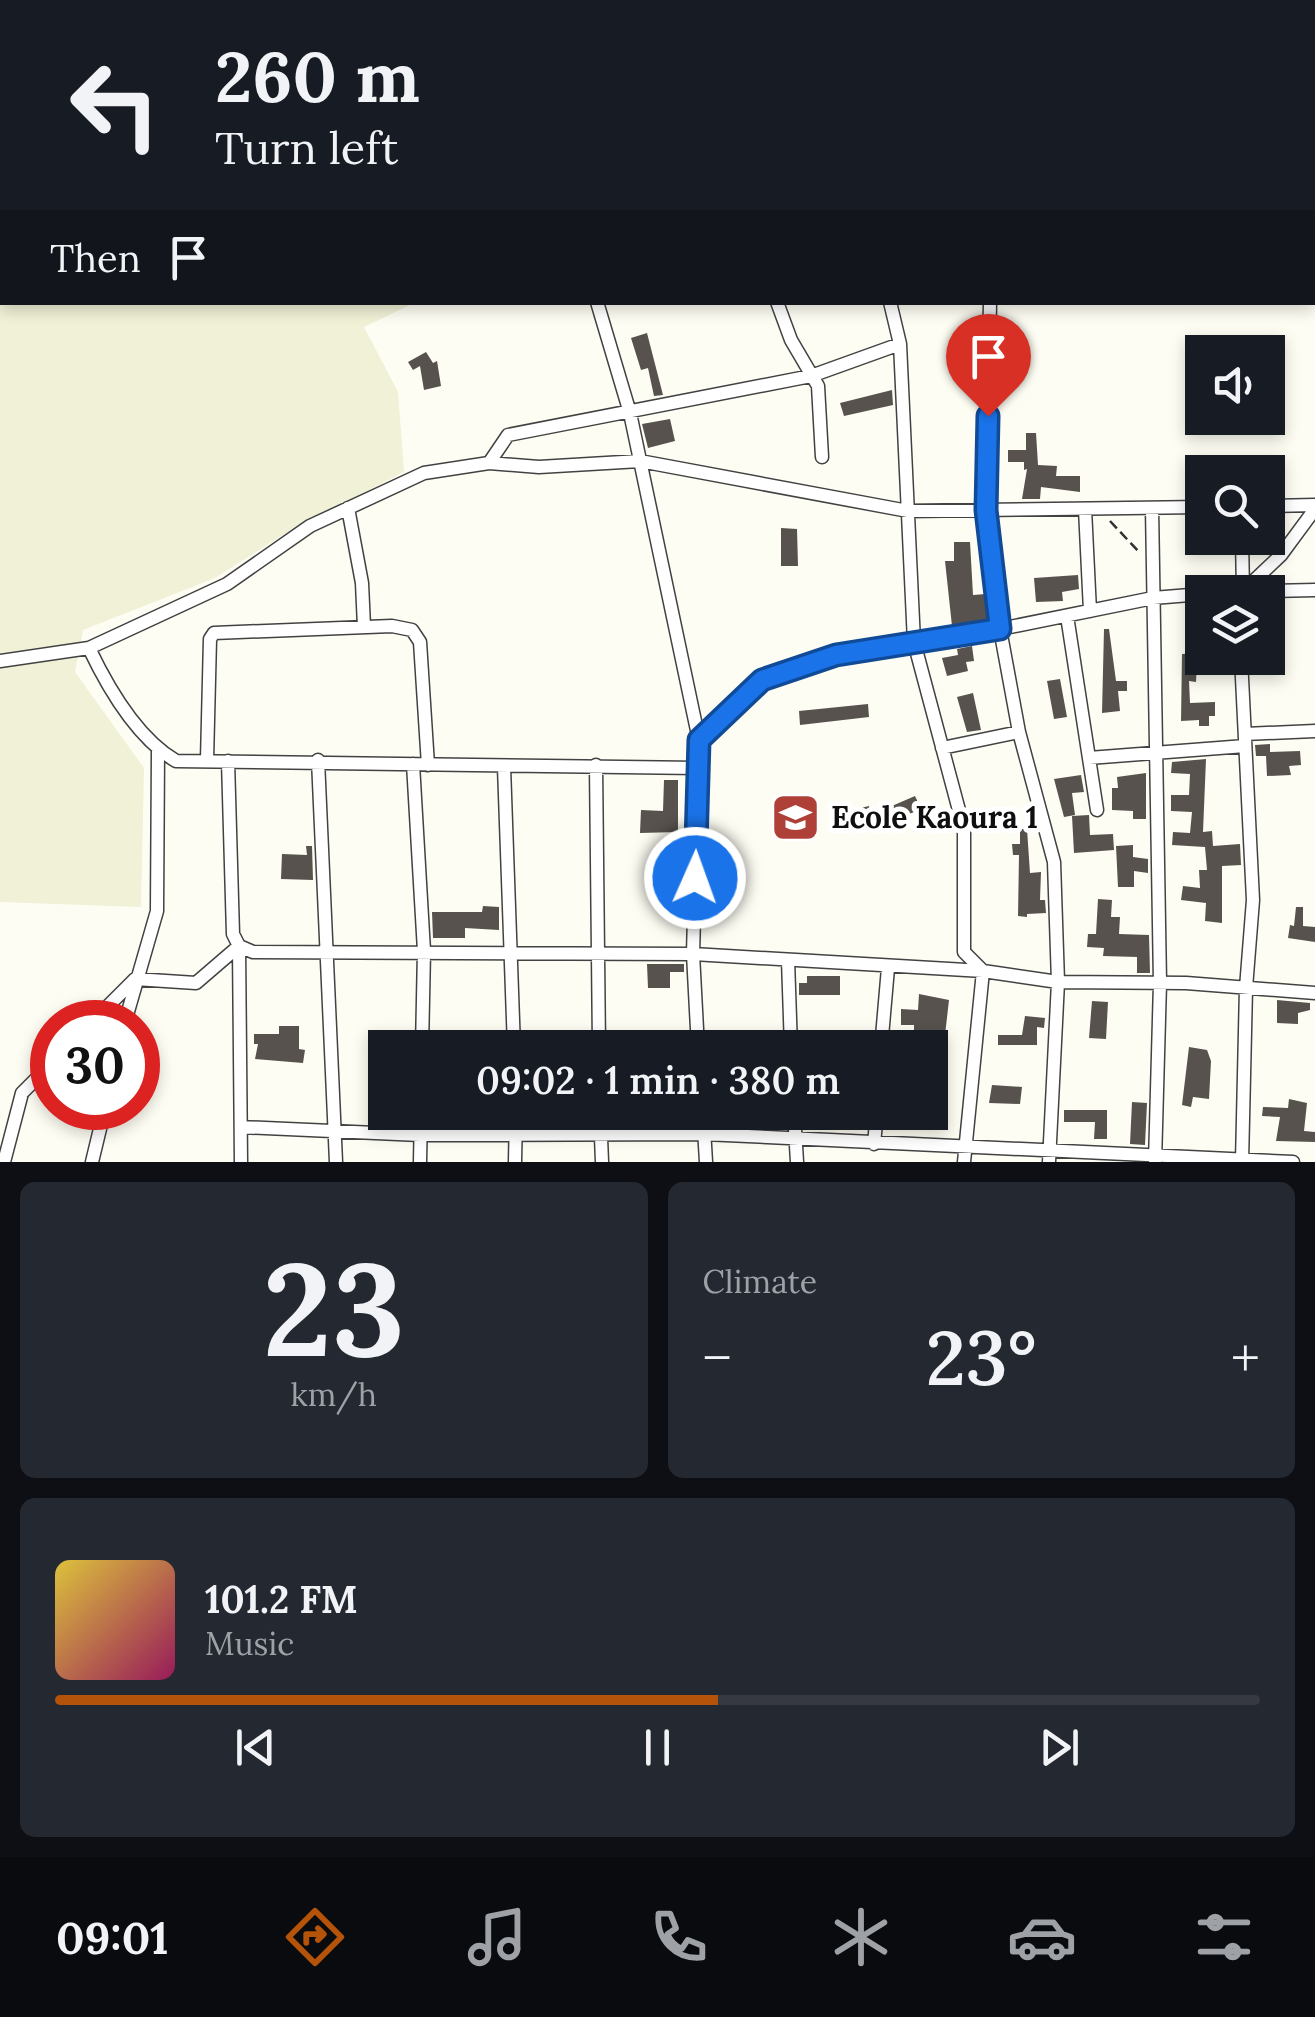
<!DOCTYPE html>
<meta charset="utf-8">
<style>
:root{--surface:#171b24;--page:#242831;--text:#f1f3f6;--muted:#9ea1a6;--line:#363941;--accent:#b45309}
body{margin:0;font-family:Lora,serif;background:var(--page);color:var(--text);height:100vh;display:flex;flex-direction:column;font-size:38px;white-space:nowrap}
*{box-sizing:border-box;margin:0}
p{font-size:32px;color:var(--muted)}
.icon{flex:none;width:55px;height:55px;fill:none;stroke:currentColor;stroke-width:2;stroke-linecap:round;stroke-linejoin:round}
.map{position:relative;height:1162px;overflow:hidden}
.details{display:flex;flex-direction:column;gap:20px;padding:20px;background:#0d0f14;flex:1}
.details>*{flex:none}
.top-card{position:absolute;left:0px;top:0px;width:1315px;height:305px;box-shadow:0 5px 15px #0003;background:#171b24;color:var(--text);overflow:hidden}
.fabs{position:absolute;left:1185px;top:335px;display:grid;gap:20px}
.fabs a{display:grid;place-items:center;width:100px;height:100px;border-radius:0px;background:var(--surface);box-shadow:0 5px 15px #0003;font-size:50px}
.speed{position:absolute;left:30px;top:1000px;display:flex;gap:20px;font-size:50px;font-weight:700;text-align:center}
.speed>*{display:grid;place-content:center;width:130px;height:130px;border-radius:50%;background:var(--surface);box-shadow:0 5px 15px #0003;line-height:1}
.speed .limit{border:15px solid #d22;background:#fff;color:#111}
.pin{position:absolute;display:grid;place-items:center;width:85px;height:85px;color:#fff;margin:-102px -42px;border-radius:50% 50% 50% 0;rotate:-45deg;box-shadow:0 0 10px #0007}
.pin .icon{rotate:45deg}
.me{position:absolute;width:110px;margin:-55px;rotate:2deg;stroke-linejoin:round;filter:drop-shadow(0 0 8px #0008)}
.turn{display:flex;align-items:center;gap:35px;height:210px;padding:0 50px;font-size:45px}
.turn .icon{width:130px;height:130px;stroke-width:2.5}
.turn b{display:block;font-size:70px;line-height:85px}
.then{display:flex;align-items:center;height:95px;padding:0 50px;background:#0003;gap:20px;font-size:38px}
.big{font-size:75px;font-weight:600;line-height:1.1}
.details .widget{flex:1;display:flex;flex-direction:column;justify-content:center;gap:15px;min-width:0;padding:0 35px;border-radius:15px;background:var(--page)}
.details .dial{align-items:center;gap:0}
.dial b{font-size:130px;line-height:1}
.song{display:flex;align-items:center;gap:30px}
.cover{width:120px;height:120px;border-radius:15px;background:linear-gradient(135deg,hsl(50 70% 55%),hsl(330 70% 35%))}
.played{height:10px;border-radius:5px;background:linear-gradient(90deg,var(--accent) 55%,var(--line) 55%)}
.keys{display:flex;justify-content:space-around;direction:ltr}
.heat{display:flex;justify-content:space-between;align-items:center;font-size:55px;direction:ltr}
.details .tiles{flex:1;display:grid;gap:20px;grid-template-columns:1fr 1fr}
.widget:last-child{grid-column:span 2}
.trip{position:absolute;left:368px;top:1030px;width:580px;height:100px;border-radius:0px;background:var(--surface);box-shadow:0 5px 15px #0003;font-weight:600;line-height:100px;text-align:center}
.tabs{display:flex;height:160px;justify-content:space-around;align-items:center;background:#090b0e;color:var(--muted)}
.tabs .icon{width:70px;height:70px}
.tabs .active{color:var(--accent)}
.tabs b{font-size:45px;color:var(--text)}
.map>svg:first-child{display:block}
.farmland{fill:#f0f1d6}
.building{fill:#57524d}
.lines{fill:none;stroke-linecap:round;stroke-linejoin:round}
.street-casing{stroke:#424242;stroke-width:15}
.path{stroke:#313131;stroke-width:2.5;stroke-dasharray:10 5;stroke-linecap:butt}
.street{stroke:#fff;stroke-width:12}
.route-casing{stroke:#114b97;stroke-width:25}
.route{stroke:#1a73e8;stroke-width:18}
.labels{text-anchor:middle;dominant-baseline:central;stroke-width:10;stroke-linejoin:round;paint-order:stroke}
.poi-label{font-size:30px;font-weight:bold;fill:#0f0f0f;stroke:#fff;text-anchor:start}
</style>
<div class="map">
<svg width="1315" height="1162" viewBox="0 0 1315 1162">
<rect width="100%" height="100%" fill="#fdfdf3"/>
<path class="farmland" d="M0 0 91 2H2V302L414 303 364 327 398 392 404 472 294 528 215 578 83 630 75 672 144 768 141 907 0 902Z"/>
<path class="building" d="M647 333 663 395 654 396 648 368 641 370 631 338Z
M426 352 433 363 437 361 441 386 424 390 420 366 413 370 408 362Z
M892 390 893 405 844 416 840 403Z
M670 419 675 441 648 448 642 424Z
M1026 433H1036L1038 465 1057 466 1056 476H1080V492L1041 487 1040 499H1022L1027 469 1024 470V462H1008V450H1026Z
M781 528 797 529 798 566H781Z
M954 542H970L973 595 986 594 989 621 952 626 945 561H954Z
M1078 575 1079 589 1062 592 1063 601 1036 602 1034 578Z
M1104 629H1109L1116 681H1127V691H1118L1120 711 1102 713Z
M972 646 974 661 966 662 968 671 947 676 942 658 958 655 957 649Z
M1202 653V662H1197L1196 682 1189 681 1190 703 1215 702V716H1209V726H1199V720L1181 721 1182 654Z
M1060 679 1067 717 1054 719 1047 681Z
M973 693 981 730 967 732 957 697Z
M868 704 869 717 800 725 799 711Z
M1270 744V752L1300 751 1301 765 1289 766 1291 775 1267 776 1266 756H1256L1255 745Z
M1206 759 1203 832 1212 831 1213 846 1240 844 1241 865 1222 866V923L1205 921 1206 903 1181 900 1183 886 1200 888 1199 870H1207L1205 847 1172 845 1173 832 1190 833 1192 812 1171 811V795H1189L1190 774 1171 773 1172 762Z
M1146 773V819H1133V811L1112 810V788H1118L1117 777Z
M1081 775 1084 792 1072 793 1075 815 1064 817 1054 779Z
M664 780H678V832L640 833 641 810 663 811Z
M915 796 921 809 886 824 884 820 839 831 835 814 869 806 871 815Z
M1089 815 1090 835 1113 834 1114 850 1074 853 1072 816Z
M1020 829H1027L1030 873 1041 872 1040 900H1045L1046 913 1027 914V917L1018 916 1019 855H1013L1012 844H1020Z
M1133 845V857L1148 859V873L1134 871V887H1118L1116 846Z
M306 846H312L313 880 281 879 282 854 307 855Z
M1098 899 1112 900 1111 917H1120L1119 934 1149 935 1150 973H1137V957L1103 956 1104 948 1087 947 1088 934H1096Z
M483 906 499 907V930L465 928V938H433L432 912H482Z
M1296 907H1303V926L1315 927V942L1288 938 1290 925 1294 926Z
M647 964H684V972H670V988H648Z
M807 976H840V995H799V983H807Z
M919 994 949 1000 944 1044 914 1045V1025H901V1009L918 1010Z
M1277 1000 1310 1003V1010L1298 1013V1024L1277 1023Z
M1092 1001 1108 1002 1106 1039 1089 1038Z
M1025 1016 1045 1018 1044 1028 1037 1027V1045H998V1035H1022Z
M279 1026H299V1049L305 1050 303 1063 255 1059 258 1044H254V1034H279Z
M1189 1047 1207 1050 1211 1061 1209 1099 1193 1097 1191 1107 1182 1105Z
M992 1085 1022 1087 1020 1104 989 1103Z
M1289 1099 1307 1103 1304 1131 1315 1132V1142L1276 1141 1280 1117 1262 1116 1263 1107 1288 1108Z
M1132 1102 1147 1103 1145 1145 1130 1144Z
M1064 1110H1107V1139H1094L1095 1122H1064Z"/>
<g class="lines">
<defs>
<path id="street" d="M462 0 463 2
M568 0 570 2
M597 302 630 413 699 740
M777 302 791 340 818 386 822 457
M890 302 900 344 914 642 964 829V952L983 971 964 1162
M990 302 986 510 1000 629 1019 732 1054 862 1058 982 1049 1162
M489 463 539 467 640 461 908 511 1202 507
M1268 506 1315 505
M348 508 362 583 364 627
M1152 508 1160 983 1155 1162
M1085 509 1090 611
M1242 538 1243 592
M1243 591 1281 555 1315 509
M1221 592 1315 590
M1067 616 1097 810
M89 648C108 688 137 738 176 761L698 768 699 740 762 680 836 655 1000 629 1153 598 1202 594
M1241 658 1253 900 1246 988 1242 1162
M0 661 89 648 227 584 310 526 424 473 489 463 508 435 811 376 900 344
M1245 734 1315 731
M942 748 1019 732
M1089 758 1245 746
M207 760 210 639 214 633 392 626 412 630 420 642 428 765
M318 760 336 1162
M228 761 233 934 239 946 253 952 693 954 983 971 1058 982 1186 983 1315 993
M413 764 424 951 422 1048
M596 765 599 1048
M504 767 514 1048
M698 768 693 954 698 1048
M239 946 241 1162
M788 960 791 1048
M92 1022 135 979 196 983 239 946
M125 1022 157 911 158 751
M881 1048 888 968
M600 1112 602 1162
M703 1112 706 1162
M794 1112 797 1162
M241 1127 420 1135 704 1134 1293 1162
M874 1144 877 1112
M4 1162 22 1093 52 1063
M92 1162 105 1108
M420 1162 421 1112
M515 1162 516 1112"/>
</defs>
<use href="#street" class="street-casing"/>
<path class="path" d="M1110 521 1139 552"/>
<use href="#street" class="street"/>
</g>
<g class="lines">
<defs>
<path id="route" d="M695 878 699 740 762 680 836 655 1000 629 986 510 988 416"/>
</defs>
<use href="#route" class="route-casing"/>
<use href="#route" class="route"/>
</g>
<defs>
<symbol id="school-square" viewBox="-11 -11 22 22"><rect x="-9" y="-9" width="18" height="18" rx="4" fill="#af4038" stroke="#fff"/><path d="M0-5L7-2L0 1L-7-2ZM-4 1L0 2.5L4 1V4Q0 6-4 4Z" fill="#fff"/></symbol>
</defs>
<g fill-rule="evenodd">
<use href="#school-square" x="768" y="790" width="55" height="55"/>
</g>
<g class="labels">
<g class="poi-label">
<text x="831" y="817">Ecole Kaoura 1</text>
</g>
</g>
</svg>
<div class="fabs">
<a><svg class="icon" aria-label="sound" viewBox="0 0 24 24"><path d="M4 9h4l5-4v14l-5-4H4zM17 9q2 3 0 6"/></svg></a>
<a><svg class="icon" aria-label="search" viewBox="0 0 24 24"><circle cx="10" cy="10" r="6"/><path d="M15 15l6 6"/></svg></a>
<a><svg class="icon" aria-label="layers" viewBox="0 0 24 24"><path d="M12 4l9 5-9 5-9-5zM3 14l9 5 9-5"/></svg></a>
</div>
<div class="speed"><div class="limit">30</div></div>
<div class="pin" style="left:988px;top:416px;background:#d93025"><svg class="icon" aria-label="arrive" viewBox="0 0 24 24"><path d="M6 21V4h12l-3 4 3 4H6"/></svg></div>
<svg class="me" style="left:695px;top:878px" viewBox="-20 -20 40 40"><circle r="17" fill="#1a73e8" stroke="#fff" stroke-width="3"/><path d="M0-11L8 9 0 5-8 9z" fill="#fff"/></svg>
<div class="trip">09:02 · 1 min · 380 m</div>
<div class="top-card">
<div class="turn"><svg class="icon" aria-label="left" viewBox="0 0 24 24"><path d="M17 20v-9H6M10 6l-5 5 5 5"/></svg><div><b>260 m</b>Turn left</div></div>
<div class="then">Then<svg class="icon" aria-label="arrive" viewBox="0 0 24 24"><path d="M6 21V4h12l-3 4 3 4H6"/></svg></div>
</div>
</div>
<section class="details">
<div class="tiles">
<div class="widget dial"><b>23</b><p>km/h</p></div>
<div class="widget"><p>Climate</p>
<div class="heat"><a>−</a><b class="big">23°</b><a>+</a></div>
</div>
<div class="widget">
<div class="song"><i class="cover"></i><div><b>101.2 FM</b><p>Music</p></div></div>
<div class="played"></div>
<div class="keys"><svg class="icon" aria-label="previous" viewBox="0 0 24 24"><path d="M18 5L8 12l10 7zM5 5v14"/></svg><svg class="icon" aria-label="pause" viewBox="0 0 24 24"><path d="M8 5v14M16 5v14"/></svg><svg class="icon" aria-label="next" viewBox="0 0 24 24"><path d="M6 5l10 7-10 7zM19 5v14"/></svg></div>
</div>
</div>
</section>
<nav class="tabs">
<b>09:01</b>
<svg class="icon active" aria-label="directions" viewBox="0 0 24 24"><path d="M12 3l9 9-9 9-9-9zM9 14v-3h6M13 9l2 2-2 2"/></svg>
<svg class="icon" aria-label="music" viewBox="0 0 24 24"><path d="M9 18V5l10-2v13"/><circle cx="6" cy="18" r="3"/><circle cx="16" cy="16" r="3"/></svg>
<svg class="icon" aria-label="phone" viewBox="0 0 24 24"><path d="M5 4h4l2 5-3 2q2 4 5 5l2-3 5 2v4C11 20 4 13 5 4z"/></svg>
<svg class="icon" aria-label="climate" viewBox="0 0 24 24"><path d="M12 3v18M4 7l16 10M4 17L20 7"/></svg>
<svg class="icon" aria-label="car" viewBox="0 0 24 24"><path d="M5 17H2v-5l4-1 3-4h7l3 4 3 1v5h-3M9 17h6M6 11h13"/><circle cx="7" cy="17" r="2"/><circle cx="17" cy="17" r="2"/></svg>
<svg class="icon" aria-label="filters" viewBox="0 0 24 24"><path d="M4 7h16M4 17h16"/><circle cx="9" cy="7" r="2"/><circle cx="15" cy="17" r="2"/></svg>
</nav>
